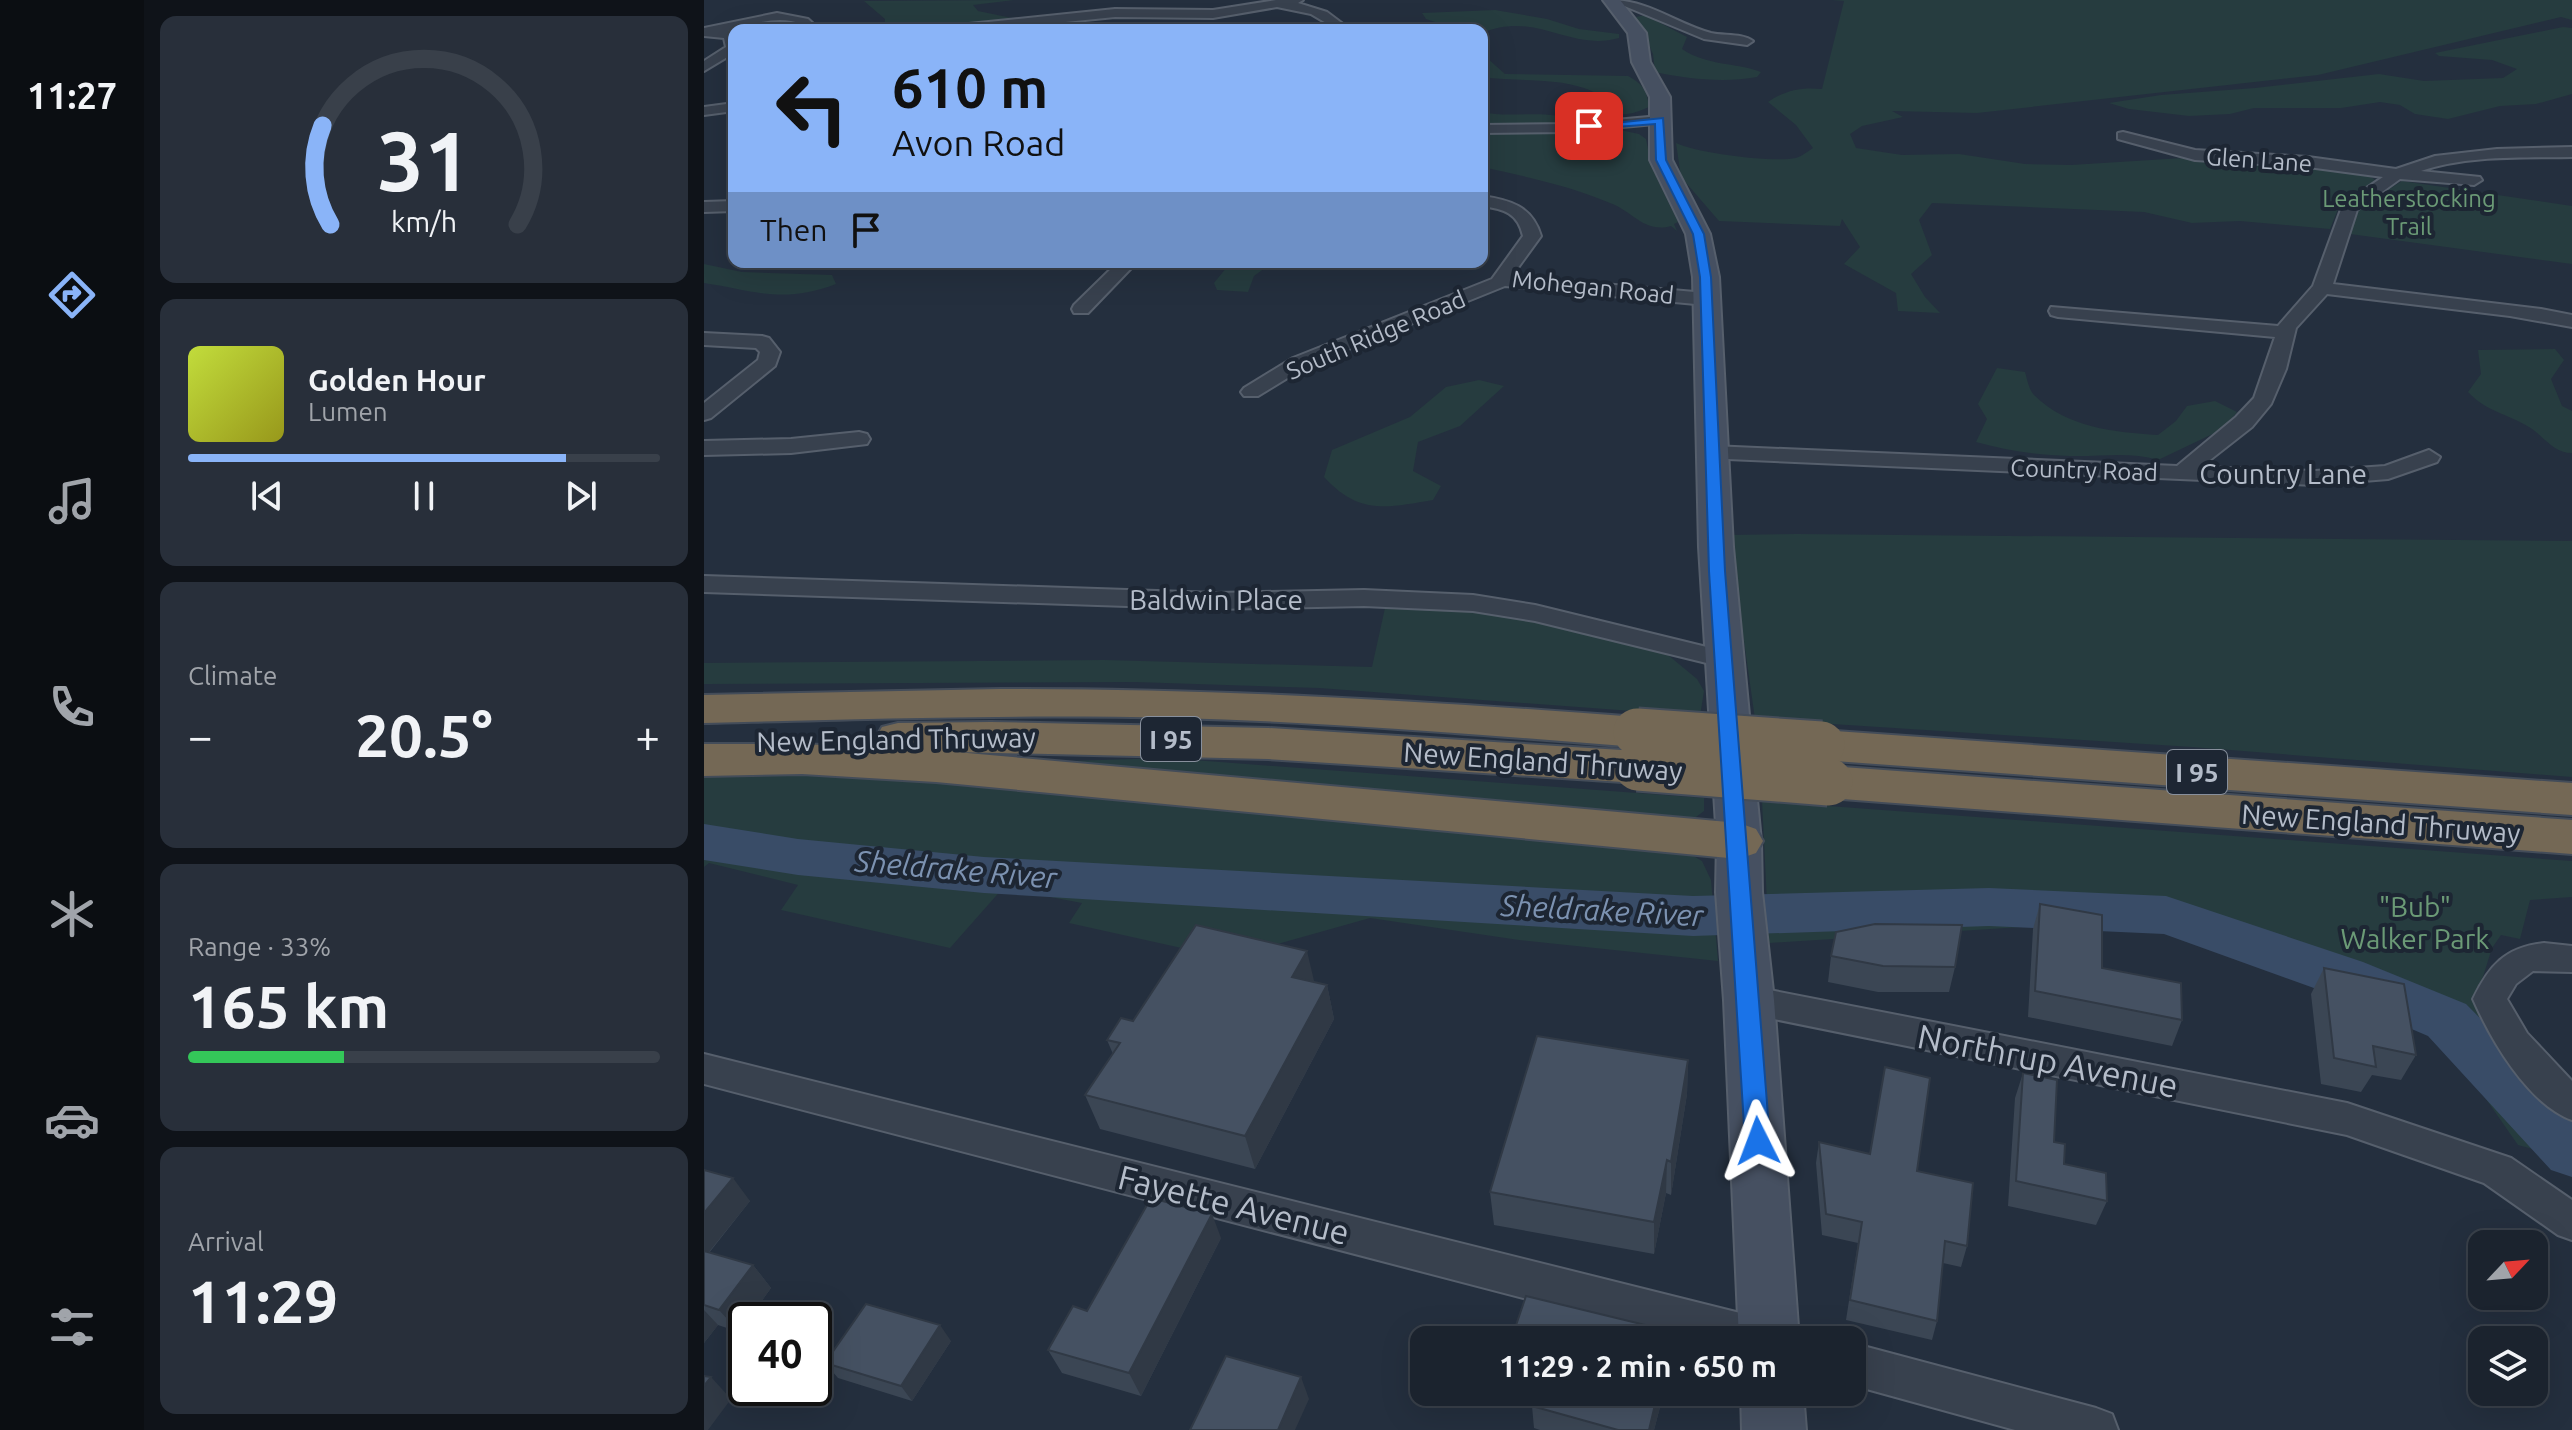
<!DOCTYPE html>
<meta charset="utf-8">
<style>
:root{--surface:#1b232e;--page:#282f3a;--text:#f1f3f6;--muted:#a0a4aa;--line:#39404a;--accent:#8ab4f8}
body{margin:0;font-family:Ubuntu,sans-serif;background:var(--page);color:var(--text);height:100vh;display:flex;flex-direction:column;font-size:30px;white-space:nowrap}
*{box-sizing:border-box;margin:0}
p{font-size:26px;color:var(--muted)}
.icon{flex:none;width:44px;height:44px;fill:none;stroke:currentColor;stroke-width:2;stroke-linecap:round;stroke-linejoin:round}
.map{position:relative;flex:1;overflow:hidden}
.side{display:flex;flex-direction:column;gap:16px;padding:16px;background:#0f1319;width:560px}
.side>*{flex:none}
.guide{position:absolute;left:24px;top:24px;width:760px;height:244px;border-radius:16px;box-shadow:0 8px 32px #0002,0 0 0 2px var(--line);background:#8ab4f8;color:#111;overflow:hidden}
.needle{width:52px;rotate:64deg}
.buttons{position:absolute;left:1764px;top:1230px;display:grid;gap:16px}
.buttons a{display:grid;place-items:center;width:80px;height:80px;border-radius:16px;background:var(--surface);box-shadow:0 8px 32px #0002,0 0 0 2px var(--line);font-size:40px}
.speed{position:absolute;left:24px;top:1302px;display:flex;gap:16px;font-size:40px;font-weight:700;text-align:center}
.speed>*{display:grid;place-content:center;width:104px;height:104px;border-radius:50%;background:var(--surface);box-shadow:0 8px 32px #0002,0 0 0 2px var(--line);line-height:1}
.speed .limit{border:4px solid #111;border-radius:12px;background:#fff;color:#111}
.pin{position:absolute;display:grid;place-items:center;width:68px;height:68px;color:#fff;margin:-34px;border-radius:16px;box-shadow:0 4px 12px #0006}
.me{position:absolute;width:88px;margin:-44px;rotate:357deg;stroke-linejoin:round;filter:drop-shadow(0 0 6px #0008)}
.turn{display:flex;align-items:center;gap:28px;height:168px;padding:0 32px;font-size:36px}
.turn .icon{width:104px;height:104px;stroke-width:2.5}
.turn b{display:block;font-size:56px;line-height:68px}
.then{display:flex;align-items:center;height:76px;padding:0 32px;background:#0003;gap:16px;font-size:30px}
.big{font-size:60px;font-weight:700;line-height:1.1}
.side .card{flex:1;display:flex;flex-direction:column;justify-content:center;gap:12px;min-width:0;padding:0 28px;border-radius:16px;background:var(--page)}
.side .dial{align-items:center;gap:0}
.dial svg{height:208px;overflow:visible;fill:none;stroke:var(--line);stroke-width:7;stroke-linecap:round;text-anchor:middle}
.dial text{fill:var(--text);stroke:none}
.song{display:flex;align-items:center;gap:24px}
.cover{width:96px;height:96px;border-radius:12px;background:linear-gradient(135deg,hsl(70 70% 55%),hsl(60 70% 35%))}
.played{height:8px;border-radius:4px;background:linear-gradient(90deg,var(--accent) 80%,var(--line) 80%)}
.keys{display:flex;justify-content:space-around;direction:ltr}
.heat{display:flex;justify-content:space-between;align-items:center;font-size:44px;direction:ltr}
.charge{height:12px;border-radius:6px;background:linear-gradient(90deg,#34c759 33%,var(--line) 0)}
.trip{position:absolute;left:706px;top:1326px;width:456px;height:80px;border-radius:16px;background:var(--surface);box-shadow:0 8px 32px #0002,0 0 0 2px var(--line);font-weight:700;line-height:80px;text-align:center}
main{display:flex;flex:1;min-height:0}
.tabs{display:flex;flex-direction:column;width:144px;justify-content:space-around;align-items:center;background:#0b0e12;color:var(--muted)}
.tabs .icon{width:56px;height:56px}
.tabs .selected{color:var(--accent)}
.tabs b{font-size:36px;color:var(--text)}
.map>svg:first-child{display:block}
.green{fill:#263c3f}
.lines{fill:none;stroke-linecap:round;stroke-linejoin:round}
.river{fill:#394c67;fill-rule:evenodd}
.street-casing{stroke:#565f6c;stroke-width:4}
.secondary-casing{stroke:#565f6c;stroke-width:4}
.highway-casing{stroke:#434c59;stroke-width:4}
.street{fill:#38414e;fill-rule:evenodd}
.secondary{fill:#465061;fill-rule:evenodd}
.highway{fill:#746855;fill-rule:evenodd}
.highway-bridge-casing{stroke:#434c59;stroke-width:51;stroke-linecap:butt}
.highway-bridge{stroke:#746855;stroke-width:47}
.wall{fill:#3b4654}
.shaded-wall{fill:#303945}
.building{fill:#455162;stroke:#303945;stroke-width:2}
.route{fill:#1a73e8;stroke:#114b97;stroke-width:2}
.labels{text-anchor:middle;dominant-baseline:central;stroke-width:8;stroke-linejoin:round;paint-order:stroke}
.far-street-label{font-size:24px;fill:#b4bcc9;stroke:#1d2633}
.far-park-label{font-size:24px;fill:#6b9a76;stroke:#1d2633}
.shield{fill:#1d2633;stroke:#878f9c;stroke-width:2}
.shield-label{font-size:26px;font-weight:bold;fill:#b4bcc9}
.street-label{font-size:28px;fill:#b4bcc9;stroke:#1d2633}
.park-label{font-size:28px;fill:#6b9a76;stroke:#1d2633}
.water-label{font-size:30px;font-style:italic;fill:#7c92b1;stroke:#1d2633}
.near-street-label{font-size:34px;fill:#b4bcc9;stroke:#1d2633}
</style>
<main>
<nav class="tabs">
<b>11:27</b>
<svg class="icon selected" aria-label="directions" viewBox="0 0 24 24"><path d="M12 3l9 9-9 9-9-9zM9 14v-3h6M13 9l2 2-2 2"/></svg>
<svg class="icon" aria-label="music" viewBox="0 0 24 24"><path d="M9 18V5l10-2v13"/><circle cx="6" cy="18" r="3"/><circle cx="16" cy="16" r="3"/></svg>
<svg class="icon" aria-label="phone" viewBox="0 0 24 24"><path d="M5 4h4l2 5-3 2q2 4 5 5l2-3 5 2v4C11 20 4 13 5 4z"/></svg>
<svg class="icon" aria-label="climate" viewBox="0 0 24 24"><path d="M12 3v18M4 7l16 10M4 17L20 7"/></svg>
<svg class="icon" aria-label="car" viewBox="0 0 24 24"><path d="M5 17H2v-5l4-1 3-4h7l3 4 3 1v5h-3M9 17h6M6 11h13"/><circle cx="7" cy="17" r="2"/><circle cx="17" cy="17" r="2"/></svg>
<svg class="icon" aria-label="filters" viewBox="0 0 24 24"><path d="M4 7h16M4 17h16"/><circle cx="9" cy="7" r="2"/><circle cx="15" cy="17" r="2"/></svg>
</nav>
<section class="side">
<div class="card dial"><svg viewBox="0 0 100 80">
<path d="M14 69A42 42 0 1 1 86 69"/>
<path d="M14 69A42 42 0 0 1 11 31" stroke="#8ab4f8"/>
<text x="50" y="56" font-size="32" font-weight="700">31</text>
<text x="50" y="72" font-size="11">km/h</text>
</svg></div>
<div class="card">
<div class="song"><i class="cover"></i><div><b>Golden Hour</b><p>Lumen</p></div></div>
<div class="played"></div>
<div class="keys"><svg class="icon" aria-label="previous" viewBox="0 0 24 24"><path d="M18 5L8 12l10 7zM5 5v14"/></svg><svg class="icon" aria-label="pause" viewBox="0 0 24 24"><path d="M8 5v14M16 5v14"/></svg><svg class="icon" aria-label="next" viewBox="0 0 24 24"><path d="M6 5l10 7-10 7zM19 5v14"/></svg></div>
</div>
<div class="card"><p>Climate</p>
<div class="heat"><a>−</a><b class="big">20.5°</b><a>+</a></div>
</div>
<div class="card"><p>Range · 33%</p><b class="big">165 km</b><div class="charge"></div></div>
<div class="card"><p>Arrival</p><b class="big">11:29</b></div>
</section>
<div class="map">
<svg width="1868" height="1430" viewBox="0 0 1868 1430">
<rect width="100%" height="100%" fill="#242f3e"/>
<path class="green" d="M310 0 269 5 274 11 317 20 229 30H180L181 19 160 1Z
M1128 0H1868V20L1857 17 1614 75 1273 113 1188 111 1199 117 1158 126 1146 134 1152 148 1198 155 1255 154 1321 164 1367 165 1479 158 1661 172 1671 180 1636 204 1626 229 1536 221 1488 223 1440 212 1228 203 1215 220 1228 255 1207 274 1221 297 1236 313 1194 311 1192 293 1140 264 1156 247 1138 219 1136 226 1015 221 977 177 972 143C992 153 1070 163 1092 158 1098 156 1103 152 1109 148L1092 125 1064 102C1082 90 1097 87 1118 89L1140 1Z
M791 10 843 19 875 29 915 34V38C865 52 833 10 778 33V30H755L722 19 718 13Z
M941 15 983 37 978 49C1003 66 1030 62 1057 72L1053 77C1020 83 984 79 951 72L949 54 932 17Z
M1859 27 1868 28V94L1832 104 1796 106 1744 119 1711 114 1696 105 1676 102 1637 108H1550L1526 114 1485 116 1425 109 1405 103 1457 95 1551 88 1675 74 1720 81 1799 78 1813 69 1788 60 1735 56 1731 53Z
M778 43 783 58 801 74 924 76C939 84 943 91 945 107 899 128 911 97 880 88 848 77 811 82 778 77Z
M778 112C808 119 843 108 871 121L859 124 778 126Z
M916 130 935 134 942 139 948 168 974 222 970 224 973 231 967 226C942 233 930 214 911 205 868 186 823 177 778 167V133Z
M1698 181 1868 206V264L1646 234 1654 209Z
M527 262H569L550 276 544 292 513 290 510 283Z
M0 264 38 272 128 275 132 284C79 304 52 291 0 283Z
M1851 349 1860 360 1847 379 1858 406 1868 411V453C1849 453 1840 436 1825 427 1802 413 1783 412 1764 392L1777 374 1774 350Z
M1293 368 1321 372C1323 379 1325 390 1330 395 1363 428 1410 432 1454 435L1472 421 1483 406 1511 401 1533 412 1519 429 1454 460C1425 451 1396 457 1366 456 1333 455 1304 451 1272 442L1283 419 1274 404Z
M775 380 800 386 756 426 714 442 709 471 737 486 729 500C682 508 655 515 620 477L628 450 706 417 742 387Z
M1093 534 1868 541V777L1488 747 1051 719 1025 535Z
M681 608 798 613 862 626 964 655 993 679 1000 691 996 716 615 688 431 682 0 684V663L400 660 668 667Z
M462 758 1000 798V811L988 820 360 767 364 761Z
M57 770 370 793 981 851 998 861 1007 880 1014 961 815 940 666 918 570 945 545 963 365 923 378 903 299 888 246 948 77 910 94 885 5 863 0 867V772Z
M1058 801 1868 861V897L1826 900 1816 939 1797 935 1788 948 1772 999 1868 1115V1166L1858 1157 1814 1145 1727 1020 1451 924 1335 917 1318 927 1065 943Z"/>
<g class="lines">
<path class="river" d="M0 824 94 839 280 857 989 896 1285 888 1462 896 1659 962 1762 1004 1868 1111V1177L1847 1170 1724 1036 1621 992 1460 934 1285 926 989 936 280 893 94 875 0 860Z"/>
<defs>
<path id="street" d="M572 0H599L594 3 623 12 647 30H634L607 14 573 7 509 18 411 17 281 30H239L245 26 411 9 509 10Z
M906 0C945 0 971 23 1007 33 1021 36 1038 33 1049 41L1043 45 1000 39Z
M73 13 104 19 116 30C101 30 100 23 87 21 66 17 43 26 24 31L30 32V53L0 71V61L22 47 20 38 0 36V28Z
M30 103V111L0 115V107Z
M956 116 963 120 961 123 866 132 778 133V125L866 124Z
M1419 132 1491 150 1604 157 1692 169 1731 156 1793 149 1868 147V157C1818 158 1764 155 1717 171L1776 177 1778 180 1770 185 1696 179 1653 210 1629 284 1837 309 1868 315V327L1806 316 1623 294 1592 328 1582 369 1567 404 1548 427 1497 467 1611 471 1681 466 1725 450 1736 457 1733 462 1684 479 1611 485 1000 458 997 453 1008 446 1473 466 1532 417 1550 398 1571 337 1354 317 1347 315 1345 311 1347 307 1574 326 1609 286 1639 204 1679 177 1604 167 1491 160 1414 139V133Z
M778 196C806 200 828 206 837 236L808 276 1002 293 1011 299 1002 305 801 286 603 366 554 396H540L537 392 540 388 589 358 788 279 819 236C814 213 800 209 778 206Z
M30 201V211L0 212V202Z
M414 262H433L384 313H370L368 309 370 305Z
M0 333 58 336 65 338 76 352 71 366 7 418 0 420V403L54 360 56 352 52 348 0 345Z
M155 432 163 434 166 439 163 444 87 453 0 455V441L87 439Z
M0 576 512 593 660 590 769 595 831 605 1019 651 1028 653 1032 659 1028 665 1019 667 831 621 769 611 660 606 512 609 0 592Z
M1840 943 1868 946V972L1829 971 1812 984 1803 999 1823 1033 1868 1081V1120C1824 1104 1787 1040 1769 999 1785 966 1801 947 1840 943Z
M1045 986 1643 1103 1807 1158 1868 1200V1240L1854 1235 1780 1183 1643 1135 1045 1014 1033 1010 1028 1000 1033 990Z
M0 1054 1060 1319 1075 1325 1081 1340H980L0 1084Z
M1148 1343 1392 1408 1408 1414 1414 1430H1311L1148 1385Z"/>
<path id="secondary" d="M899 0H916L942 33 946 62 966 97 968 160 1006 234 1015 277 1029 547 1057 841 1058 892 1070 1000 1095 1340H1035L1020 1000 1012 892 1013 841 995 547 989 277 982 234 946 160V97L928 62 924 33Z
M1037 1392H1099L1102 1430H1038Z"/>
<path id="highway" d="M296 689C509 688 721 701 933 717L949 722 955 732 949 742 933 747C780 735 627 722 473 718 315 714 158 719 0 723V695Z
M287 722 564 728 934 751 950 756 957 767 950 778 934 783 564 759 252 752 1035 823 1052 829 1059 841 1052 853 1035 859 232 782 98 774 0 776V744H98L178 748 172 738 178 727 194 723Z
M1117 730 1868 783V815L1117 760 1101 756 1094 745 1101 734Z
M1125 766 1868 820V854L1125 798 1109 793 1102 782 1109 771Z"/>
</defs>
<use href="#street" class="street-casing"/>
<use href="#secondary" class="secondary-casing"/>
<use href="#highway" class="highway-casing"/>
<use href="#street" class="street"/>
<use href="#secondary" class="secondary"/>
<use href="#highway" class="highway"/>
<defs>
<path id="highway-bridge" d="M933 732 1117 745
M934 767 1125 782"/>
</defs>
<use href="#highway-bridge" class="highway-bridge-casing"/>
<use href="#highway-bridge" class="highway-bridge"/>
</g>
<path class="wall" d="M1336 904 1398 968 1478 1020 1468 1046 1324 1017 1329 929Z
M1127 956 1251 967 1245 992H1174L1124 982Z
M1620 968 1712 1055 1697 1080 1668 1075 1657 1092 1617 1084 1607 994Z
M610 982 623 985 630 1019 551 1169 396 1129 381 1095 409 1054 403 1040 429 1021Z
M984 1060 983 1094 967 1195 962 1193 950 1254 790 1225 786 1192Z
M1319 1073 1360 1164 1403 1201 1392 1225 1304 1206 1311 1098Z
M1115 1142 1213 1171 1263 1246 1257 1267 1239 1263 1233 1321 1228 1340 1142 1320 1154 1243 1118 1235 1112 1163Z
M0 1170 46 1201 5 1253 49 1265 67 1288 35 1332 14 1325 0 1343Z
M517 1238 437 1396 358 1373 344 1350 383 1311Z
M247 1341 208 1401 134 1378 121 1363Z
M832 1392H960L950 1430H836L830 1428 828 1406Z"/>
<path class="shaded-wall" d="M603 951 611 985 588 977Z
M623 985 630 1019 551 1169 541 1136Z
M984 1060 983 1094 967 1195V1162Z
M963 1160 962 1193 950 1254V1222Z
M29 1178 46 1201 0 1258V1213Z
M508 1214 517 1238 437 1396 425 1373Z
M49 1265 67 1288 35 1332 15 1310Z
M0 1310 14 1325 0 1343Z
M236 1325 247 1341 208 1401 197 1386Z
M7 1377 27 1399 4 1430H0V1386Z
M597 1377 605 1399 591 1430H574Z
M954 1392H960L950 1430H945Z"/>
<path class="building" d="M1336 904 1398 915V968L1477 983 1478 1020 1331 991Z
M1171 924 1258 925 1251 967 1179 966 1127 956 1132 932Z
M492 925 603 951 588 977 623 985 541 1136 381 1095 416 1043 403 1040 417 1018 429 1021Z
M1620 968 1700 984 1712 1055 1669 1046 1672 1067 1630 1058Z
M833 1036 984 1060 967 1162 963 1160 950 1222 786 1192Z
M1181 1067 1226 1078 1213 1171 1269 1183 1263 1246 1241 1241 1233 1321 1146 1300 1158 1222 1122 1214 1115 1142 1166 1154Z
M1319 1073 1353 1080 1350 1142 1361 1144 1360 1164 1402 1173 1403 1201 1312 1181Z
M0 1170 29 1178 0 1213Z
M447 1198 508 1214 425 1373 344 1350 369 1306 383 1311Z
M0 1251 49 1265 15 1310 0 1305Z
M822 1296 970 1332 968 1340H807Z
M162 1304 236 1325 197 1386 121 1363Z
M522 1356 597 1377 574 1430H486Z
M0 1376 7 1377 0 1386Z
M832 1392H954L945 1430H914L828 1406Z"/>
<path class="route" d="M959 118 962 160 1000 234 1007 277 1021 571 1066 1141 1062 1149 1054 1152 1045 1149 1041 1141 1005 571 996 277 989 234 952 160 951 124 885 129 880 126Z"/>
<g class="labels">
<g class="far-street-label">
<text transform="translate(1555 160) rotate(4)">Glen Lane</text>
<text transform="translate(889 287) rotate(6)">Mohegan Road</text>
<text transform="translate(672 335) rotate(-23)">South Ridge Road</text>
<text transform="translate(1380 470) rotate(2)">Country Road</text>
</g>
<g class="far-park-label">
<text x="1705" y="198">Leatherstocking<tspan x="1705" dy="28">Trail</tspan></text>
</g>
<g class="shield">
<rect x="437" y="717" width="60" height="44" rx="6"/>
<rect x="1463" y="750" width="60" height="44" rx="6"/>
</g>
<g class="shield-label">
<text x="467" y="739">I 95</text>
<text x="1493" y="772">I 95</text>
</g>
<g class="street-label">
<text x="1579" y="473">Country Lane</text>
<text x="512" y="599">Baldwin Place</text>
<text transform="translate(192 739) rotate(-1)">New England Thruway</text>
<text transform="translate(839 761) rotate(4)">New England Thruway</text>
<text transform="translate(1677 823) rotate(4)">New England Thruway</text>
</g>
<g class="park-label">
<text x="1711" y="906">"Bub"<tspan x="1711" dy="32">Walker Park</tspan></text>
</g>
<g class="water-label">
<text transform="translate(252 869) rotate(5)">Sheldrake River</text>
<text transform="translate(898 910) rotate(3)">Sheldrake River</text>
</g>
<g class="near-street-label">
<text transform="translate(1344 1060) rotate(11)">Northrup Avenue</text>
<text transform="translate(530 1204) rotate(14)">Fayette Avenue</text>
</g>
</g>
</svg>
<div class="buttons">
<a><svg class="needle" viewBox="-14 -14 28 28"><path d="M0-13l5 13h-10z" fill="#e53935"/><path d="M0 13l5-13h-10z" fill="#a0a4aa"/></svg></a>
<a><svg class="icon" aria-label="layers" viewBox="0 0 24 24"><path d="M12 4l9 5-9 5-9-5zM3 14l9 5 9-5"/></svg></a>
</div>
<div class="speed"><div class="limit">40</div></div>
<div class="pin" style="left:885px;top:126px;background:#d93025"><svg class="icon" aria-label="arrive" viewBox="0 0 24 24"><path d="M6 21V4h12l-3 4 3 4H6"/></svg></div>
<svg class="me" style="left:1054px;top:1141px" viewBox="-20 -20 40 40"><path d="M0-17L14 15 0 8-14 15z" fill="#1a73e8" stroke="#fff" stroke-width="4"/></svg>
<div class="trip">11:29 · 2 min · 650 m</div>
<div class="guide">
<div class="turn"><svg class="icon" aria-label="left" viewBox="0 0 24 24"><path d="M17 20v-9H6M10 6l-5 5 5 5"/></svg><div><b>610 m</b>Avon Road</div></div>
<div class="then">Then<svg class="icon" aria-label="arrive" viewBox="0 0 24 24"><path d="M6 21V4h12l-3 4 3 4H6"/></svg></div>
</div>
</div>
</main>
